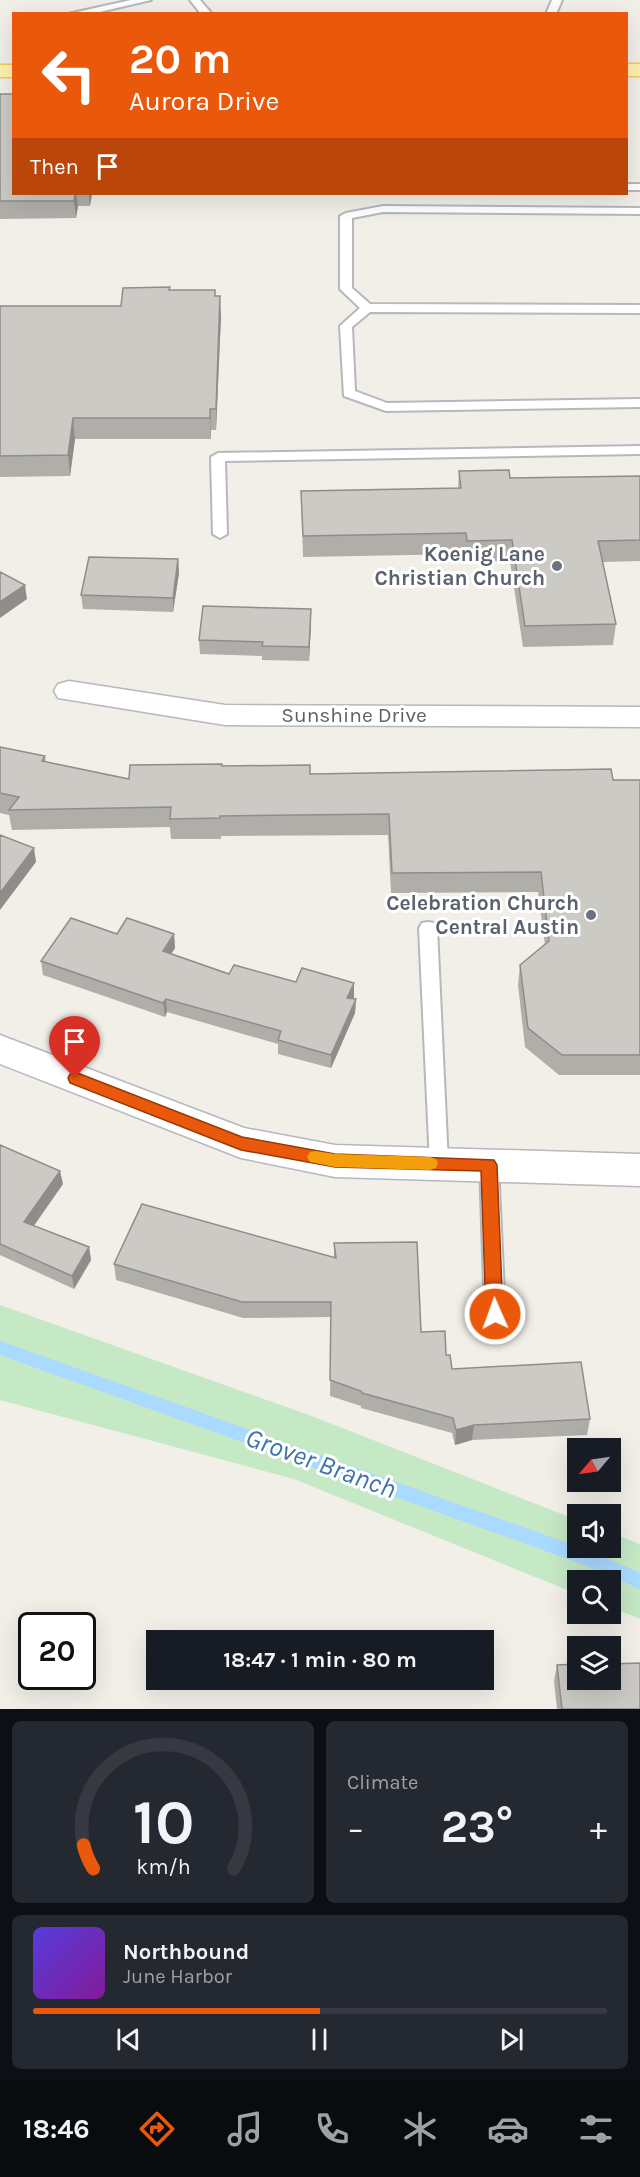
<!DOCTYPE html>
<meta charset="utf-8">
<style>
:root{--surface:#171b24;--page:#242831;--text:#f1f3f6;--muted:#9ea1a6;--line:#363941;--accent:#ea580c}
body{margin:0;font-family:Karla,sans-serif;background:var(--page);color:var(--text);height:100vh;display:flex;flex-direction:column;font-size:22px;white-space:nowrap}
*{box-sizing:border-box;margin:0}
p{font-size:20px;color:var(--muted)}
.icon{flex:none;width:33px;height:33px;fill:none;stroke:currentColor;stroke-width:2;stroke-linecap:round;stroke-linejoin:round}
.map{position:relative;height:1709px;overflow:hidden}
.details{display:flex;flex-direction:column;gap:12px;padding:12px;background:#0d0f14;flex:1}
.details>*{flex:none}
.hud{position:absolute;left:12px;top:12px;width:616px;height:183px;border-radius:0px;box-shadow:0 6px 24px #0002;background:#ea580c;color:#fff;overflow:hidden}
.needle{width:39px;rotate:241deg}
.buttons{position:absolute;left:567px;top:1438px;display:grid;gap:12px}
.buttons a{display:grid;place-items:center;width:54px;height:54px;border-radius:0px;background:var(--surface);box-shadow:0 6px 24px #0002;font-size:30px}
.speed{position:absolute;left:18px;top:1612px;display:flex;gap:12px;font-size:30px;font-weight:700;text-align:center}
.speed>*{display:grid;place-content:center;width:78px;height:78px;border-radius:50%;background:var(--surface);box-shadow:0 6px 24px #0002;line-height:1}
.speed .limit{border:3px solid #111;border-radius:9px;background:#fff;color:#111}
.pin{position:absolute;display:grid;place-items:center;width:51px;height:51px;color:#fff;margin:-62px -26px;border-radius:50% 50% 50% 0;rotate:-45deg;box-shadow:0 0 6px #0007}
.pin .icon{rotate:45deg}
.me{position:absolute;width:66px;margin:-33px;rotate:358deg;stroke-linejoin:round;filter:drop-shadow(0 0 4px #0008)}
.turn{display:flex;align-items:center;gap:21px;height:126px;padding:0 18px;font-size:27px}
.turn .icon{width:78px;height:78px;stroke-width:2.5}
.turn b{display:block;font-size:42px;line-height:51px}
.then{display:flex;align-items:center;height:57px;padding:0 18px;background:#0003;gap:12px;font-size:22px}
.big{font-size:45px;font-weight:700;line-height:1.1}
.details .widget{flex:1;display:flex;flex-direction:column;justify-content:center;gap:9px;min-width:0;padding:0 21px;border-radius:9px;background:var(--page)}
.details .dial{align-items:center;gap:0}
.dial svg{height:156px;overflow:visible;fill:none;stroke:var(--line);stroke-width:7;stroke-linecap:round;text-anchor:middle}
.dial text{fill:var(--text);stroke:none}
.song{display:flex;align-items:center;gap:18px}
.cover{width:72px;height:72px;border-radius:9px;background:linear-gradient(135deg,hsl(250 70% 55%),hsl(290 70% 35%))}
.played{height:6px;border-radius:3px;background:linear-gradient(90deg,var(--accent) 50%,var(--line) 50%)}
.keys{display:flex;justify-content:space-around;direction:ltr}
.heat{display:flex;justify-content:space-between;align-items:center;font-size:33px;direction:ltr}
.details .tiles{flex:1;display:grid;gap:12px;grid-template-columns:1fr 1fr}
.widget:last-child{grid-column:span 2}
.trip{position:absolute;left:146px;top:1630px;width:348px;height:60px;border-radius:0px;background:var(--surface);box-shadow:0 6px 24px #0002;font-weight:700;line-height:60px;text-align:center}
.dock{display:flex;height:96px;justify-content:space-around;align-items:center;background:#090b0e;color:var(--muted)}
.dock .icon{width:42px;height:42px}
.dock .current{color:var(--accent)}
.dock b{font-size:27px;color:var(--text)}
.map>svg:first-child{display:block}
.green{fill:#c5e8c5}
.lines{fill:none;stroke-linecap:round;stroke-linejoin:round}
.stream{fill:#aadaff;fill-rule:evenodd}
.service-casing{stroke:#b5b8bc;stroke-width:4}
.minor-casing{stroke:#b5b8bc;stroke-width:3}
.primary-casing{stroke:#f2c960;stroke-width:3}
.service{fill:#fff;fill-rule:evenodd}
.minor{fill:#fff;fill-rule:evenodd}
.primary{fill:#fff2af;fill-rule:evenodd}
.wall{fill:#afaea9}
.shaded-wall{fill:#8f8d8a}
.building{fill:#cccac5;stroke:#8f8d8a;stroke-width:1.5}
.route{fill:#ea580c;stroke:#983908;stroke-width:1.5}
.slow{fill:#f59e0b}
.worship-dot{fill:#6b7280;stroke:#fff;stroke-width:2}
.labels{text-anchor:middle;dominant-baseline:central;stroke-width:6;stroke-linejoin:round;paint-order:stroke}
.worship-label{font-size:21px;font-weight:bold;fill:#5b616d;stroke:#fff;text-anchor:end}
.street-label{font-size:21px;fill:#5f6368;stroke:#fff}
.near-water-label{font-size:27px;font-style:italic;fill:#4174aa;stroke:#fff}
</style>
<div class="map">
<svg width="640" height="1709" viewBox="0 0 640 1709">
<rect width="100%" height="100%" fill="#f1efe8"/>
<path class="green" d="M0 1305 309 1415 577 1520 578 1548H610L611 1533 640 1544V1619L611 1607 610 1581H578L577 1594 294 1479 0 1400Z"/>
<g class="lines">
<path class="stream" d="M0 1341 593 1552 640 1573V1589L590 1567 0 1355Z"/>
<defs>
<path id="service" d="M131 0H151L91 14H68Z
M190 0H200L212 14H201Z
M552 0H562L556 14H546Z
M627 184H640V190H627Z
M383 206 640 208V214L383 212 352 218V288L370 304 640 305V313L370 312 352 327 355 391 387 403 640 399V407L386 411 344 396 340 326 360 308 340 289V216L346 213Z
M640 446V454L225 461 227 534 220 538 213 534 211 457 218 453Z
M428 922 434 923 437 928 448 1164 446 1170 439 1172 432 1170 430 1164 419 928 422 923Z
M489 1157 496 1159 498 1165 505 1314 502 1320 495 1323 488 1320 485 1314 480 1165 482 1159Z"/>
<path id="minor" d="M69 681 225 705 640 707V727L225 725 58 698 54 691 58 684Z
M0 1035 244 1128 335 1145 640 1154V1186L335 1177 241 1158 0 1064Z"/>
<path id="primary" d="M627 64H640V76H627Z
M0 65H14V77H0Z"/>
</defs>
<use href="#service" class="service-casing"/>
<use href="#minor" class="minor-casing"/>
<use href="#primary" class="primary-casing"/>
<use href="#service" class="service"/>
<use href="#minor" class="minor"/>
<use href="#primary" class="primary"/>
</g>
<path class="wall" d="M0 94 14 194H92L90 206H78L76 218 0 219Z
M170 290 216 296 221 316 216 430H211V439H75L70 476 0 477V306H121Z
M459 471 510 478 640 476V561L603 562 616 624 613 645 523 647 510 561 466 562 465 554 303 557 301 491 458 488Z
M178 559 179 573 173 612 83 609 81 595Z
M311 623 309 661 262 660V656L200 654 199 640Z
M0 747 45 756 46 762 129 779 222 766 310 774 640 780V1075H559L525 1047 518 985 520 965 545 945 538 892 391 893 388 835 221 836V839H171L170 827 12 830 9 815 0 813Z
M117 934H174L175 948 171 954 229 974 354 997 353 999H356L355 1013 331 1068 278 1054V1044L167 1012 165 1017 43 975 41 961Z
M0 1145 63 1184 34 1226 89 1247 91 1260 74 1289 0 1255Z
M334 1243 421 1332 446 1355 452 1369 590 1419 587 1435 472 1440 455 1445 452 1433 361 1408V1406L330 1396 331 1317 243 1318 116 1280 114 1264 334 1258Z
M557 1665 640 1709H557L554 1681Z"/>
<path class="shaded-wall" d="M75 194H76L78 206 76 218 74 201Z
M89 194H92L90 206Z
M220 296 221 316 216 430V409Z
M210 409 211 430V439L210 418Z
M73 418 75 439 70 476 68 455Z
M178 559 179 573 173 612V598Z
M25 585 27 599 0 618V602Z
M311 609V623L309 661V647Z
M34 848 36 862 0 910V893Z
M174 934 175 948 164 965 163 951Z
M354 983V997L347 1011V998Z
M166 999 167 1012 165 1017 163 1003Z
M356 999 355 1013 331 1068V1055Z
M60 1171 63 1184 27 1235 24 1222Z
M89 1247 91 1260 74 1289 72 1276Z
M474 1425 472 1440 455 1445 456 1430Z"/>
<path class="building" d="M0 94H14V194H75L74 201H0Z
M170 287 169 290H215V296H220L216 409H210V418H73L68 455 0 456V306H121L123 288Z
M509 470 510 478 640 476V540L598 541 616 624 525 626 512 540 467 541 466 533 303 536 301 491 461 488 459 471Z
M89 557 178 559 173 598 81 595Z
M0 572 25 585 0 602Z
M203 606 311 609 309 647 262 646 263 642 199 640Z
M0 747 45 756 42 761 129 779 130 765 222 764V766L310 765V774L611 769 613 780H640V1055H562L528 1028 520 965 549 941 541 872 392 873 389 814 220 816V818L170 819 171 807 9 810 19 797 0 793Z
M0 835 34 848 0 893Z
M71 918 117 934 127 918 174 934 163 951 229 974 234 965 296 982 302 968 354 983 347 998 356 999 331 1055 278 1040 281 1031 166 999 163 1003 41 961Z
M0 1145 60 1171 24 1222 89 1247 72 1276 0 1244Z
M142 1204 336 1258 334 1243 417 1242 421 1332 445 1331 446 1355H450L452 1369 581 1362 590 1419 474 1425 456 1430 453 1418 362 1393 361 1391 330 1380 331 1302H242L114 1264Z
M640 1663V1709H562L557 1665 578 1664V1680H610V1664Z"/>
<path class="route" d="M75 1072 242 1137 335 1154 494 1160 497 1165 503 1314 500 1320 495 1322 489 1320 486 1314 481 1171 335 1167 241 1150 70 1083 68 1078 70 1074Z"/>
<path class="slow" d="M315 1151 335 1154 430 1157 436 1159 438 1163 436 1168 430 1170 335 1167 310 1162 307 1157 310 1152Z"/>
<g class="worship-dot">
<circle cx="557" cy="566" r="6"/>
<circle cx="591" cy="915" r="6"/>
</g>
<g class="labels">
<g class="worship-label">
<text x="545" y="554">Koenig Lane<tspan x="545" dy="24">Christian Church</tspan></text>
<text x="579" y="903">Celebration Church<tspan x="579" dy="24">Central Austin</tspan></text>
</g>
<g class="street-label">
<text x="354" y="715">Sunshine Drive</text>
</g>
<g class="near-water-label">
<text transform="translate(321 1463) rotate(20)">Grover Branch</text>
</g>
</g>
</svg>
<div class="buttons">
<a><svg class="needle" viewBox="-14 -14 28 28"><path d="M0-13l5 13h-10z" fill="#e53935"/><path d="M0 13l5-13h-10z" fill="#9ea1a6"/></svg></a>
<a><svg class="icon" aria-label="sound" viewBox="0 0 24 24"><path d="M4 9h4l5-4v14l-5-4H4zM17 9q2 3 0 6"/></svg></a>
<a><svg class="icon" aria-label="search" viewBox="0 0 24 24"><circle cx="10" cy="10" r="6"/><path d="M15 15l6 6"/></svg></a>
<a><svg class="icon" aria-label="layers" viewBox="0 0 24 24"><path d="M12 4l9 5-9 5-9-5zM3 14l9 5 9-5"/></svg></a>
</div>
<div class="speed"><div class="limit">20</div></div>
<div class="pin" style="left:75px;top:1078px;background:#d93025"><svg class="icon" aria-label="arrive" viewBox="0 0 24 24"><path d="M6 21V4h12l-3 4 3 4H6"/></svg></div>
<svg class="me" style="left:495px;top:1314px" viewBox="-20 -20 40 40"><circle r="17" fill="#ea580c" stroke="#fff" stroke-width="3"/><path d="M0-11L8 9 0 5-8 9z" fill="#fff"/></svg>
<div class="trip">18:47 · 1 min · 80 m</div>
<div class="hud">
<div class="turn"><svg class="icon" aria-label="left" viewBox="0 0 24 24"><path d="M17 20v-9H6M10 6l-5 5 5 5"/></svg><div><b>20 m</b>Aurora Drive</div></div>
<div class="then">Then<svg class="icon" aria-label="arrive" viewBox="0 0 24 24"><path d="M6 21V4h12l-3 4 3 4H6"/></svg></div>
</div>
</div>
<section class="details">
<div class="tiles">
<div class="widget dial"><svg viewBox="0 0 100 80">
<path d="M14 69A42 42 0 1 1 86 69"/>
<path d="M14 69A42 42 0 0 1 9 57" stroke="#ea580c"/>
<text x="50" y="56" font-size="32" font-weight="700">10</text>
<text x="50" y="72" font-size="11">km/h</text>
</svg></div>
<div class="widget"><p>Climate</p>
<div class="heat"><a>−</a><b class="big">23°</b><a>+</a></div>
</div>
<div class="widget">
<div class="song"><i class="cover"></i><div><b>Northbound</b><p>June Harbor</p></div></div>
<div class="played"></div>
<div class="keys"><svg class="icon" aria-label="previous" viewBox="0 0 24 24"><path d="M18 5L8 12l10 7zM5 5v14"/></svg><svg class="icon" aria-label="pause" viewBox="0 0 24 24"><path d="M8 5v14M16 5v14"/></svg><svg class="icon" aria-label="next" viewBox="0 0 24 24"><path d="M6 5l10 7-10 7zM19 5v14"/></svg></div>
</div>
</div>
</section>
<nav class="dock">
<b>18:46</b>
<svg class="icon current" aria-label="directions" viewBox="0 0 24 24"><path d="M12 3l9 9-9 9-9-9zM9 14v-3h6M13 9l2 2-2 2"/></svg>
<svg class="icon" aria-label="music" viewBox="0 0 24 24"><path d="M9 18V5l10-2v13"/><circle cx="6" cy="18" r="3"/><circle cx="16" cy="16" r="3"/></svg>
<svg class="icon" aria-label="phone" viewBox="0 0 24 24"><path d="M5 4h4l2 5-3 2q2 4 5 5l2-3 5 2v4C11 20 4 13 5 4z"/></svg>
<svg class="icon" aria-label="climate" viewBox="0 0 24 24"><path d="M12 3v18M4 7l16 10M4 17L20 7"/></svg>
<svg class="icon" aria-label="car" viewBox="0 0 24 24"><path d="M5 17H2v-5l4-1 3-4h7l3 4 3 1v5h-3M9 17h6M6 11h13"/><circle cx="7" cy="17" r="2"/><circle cx="17" cy="17" r="2"/></svg>
<svg class="icon" aria-label="filters" viewBox="0 0 24 24"><path d="M4 7h16M4 17h16"/><circle cx="9" cy="7" r="2"/><circle cx="15" cy="17" r="2"/></svg>
</nav>
